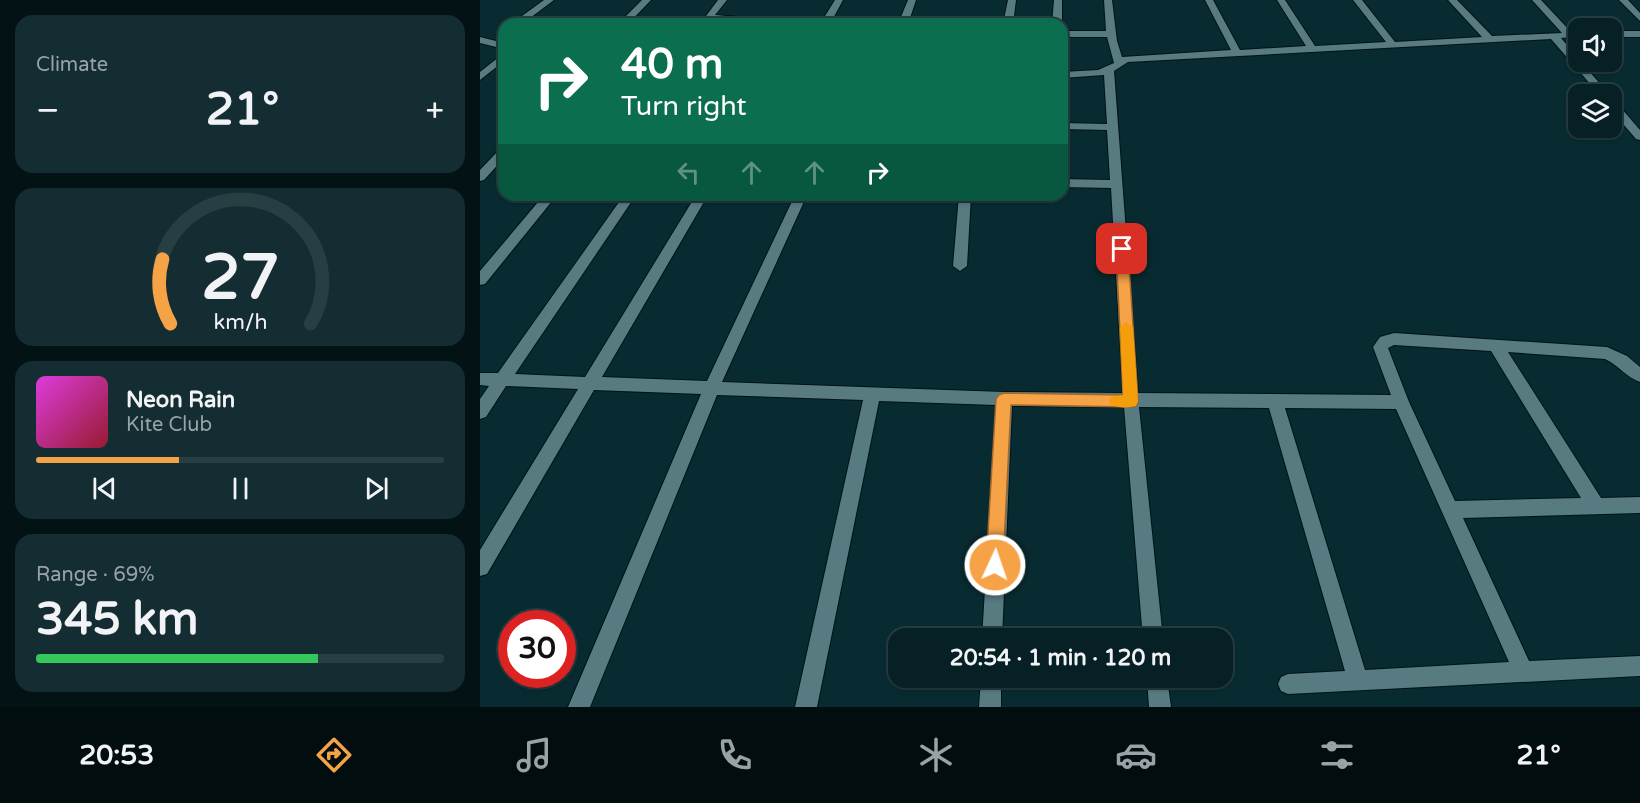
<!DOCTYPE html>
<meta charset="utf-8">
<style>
:root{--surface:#062025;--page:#142d32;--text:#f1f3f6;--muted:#98a3a7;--line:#273e42;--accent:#f6a247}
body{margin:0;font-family:"Varela Round",sans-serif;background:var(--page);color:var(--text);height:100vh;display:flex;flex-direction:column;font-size:22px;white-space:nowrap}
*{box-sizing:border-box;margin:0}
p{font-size:20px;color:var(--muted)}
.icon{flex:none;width:33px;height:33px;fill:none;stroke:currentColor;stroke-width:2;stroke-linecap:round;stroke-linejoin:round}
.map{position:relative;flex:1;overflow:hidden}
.sheet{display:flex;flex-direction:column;gap:15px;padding:15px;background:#031214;width:480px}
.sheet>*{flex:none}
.hud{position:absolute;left:18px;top:18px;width:570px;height:183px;border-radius:18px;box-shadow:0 2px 4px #0004,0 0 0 2px var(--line);background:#0b6e4f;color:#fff;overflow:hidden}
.fabs{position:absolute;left:1088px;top:18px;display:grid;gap:12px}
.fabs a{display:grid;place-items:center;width:54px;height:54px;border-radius:12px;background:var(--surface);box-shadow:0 2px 4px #0004,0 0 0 2px var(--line);font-size:30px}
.speed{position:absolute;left:18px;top:610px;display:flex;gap:12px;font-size:30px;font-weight:700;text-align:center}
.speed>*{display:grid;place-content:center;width:78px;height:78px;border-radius:50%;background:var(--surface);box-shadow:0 2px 4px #0004,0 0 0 2px var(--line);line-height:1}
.speed .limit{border:9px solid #d22;background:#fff;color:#111}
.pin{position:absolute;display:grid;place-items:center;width:51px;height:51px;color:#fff;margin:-26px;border-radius:12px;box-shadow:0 3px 9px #0006}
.me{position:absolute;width:66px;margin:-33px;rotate:3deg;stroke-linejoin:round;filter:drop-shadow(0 0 4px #0008)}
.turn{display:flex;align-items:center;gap:21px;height:126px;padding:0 24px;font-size:27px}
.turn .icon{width:78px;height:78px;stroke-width:2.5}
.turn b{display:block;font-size:42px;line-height:51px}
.lanes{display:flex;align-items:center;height:57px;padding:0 24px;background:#0003;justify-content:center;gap:30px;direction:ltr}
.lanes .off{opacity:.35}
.big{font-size:45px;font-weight:800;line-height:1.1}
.sheet .tile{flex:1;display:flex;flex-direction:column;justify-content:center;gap:9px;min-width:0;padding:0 21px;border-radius:18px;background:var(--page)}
.sheet .dial{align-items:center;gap:0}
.dial svg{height:156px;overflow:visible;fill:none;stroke:var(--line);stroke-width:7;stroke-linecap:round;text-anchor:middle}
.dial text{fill:var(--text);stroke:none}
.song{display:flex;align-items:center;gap:18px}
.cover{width:72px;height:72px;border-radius:9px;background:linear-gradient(135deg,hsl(300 70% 55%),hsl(350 70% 35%))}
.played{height:6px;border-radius:3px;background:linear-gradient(90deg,var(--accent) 35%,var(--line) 35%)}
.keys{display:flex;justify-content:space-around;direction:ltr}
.heat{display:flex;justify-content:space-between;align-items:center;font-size:33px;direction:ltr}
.charge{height:9px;border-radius:4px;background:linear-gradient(90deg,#34c759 69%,var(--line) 0)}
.trip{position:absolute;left:408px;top:628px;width:345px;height:60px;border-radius:18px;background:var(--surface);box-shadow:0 2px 4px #0004,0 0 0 2px var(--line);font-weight:800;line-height:60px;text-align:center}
.tab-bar{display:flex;height:96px;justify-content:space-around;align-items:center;background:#020d0f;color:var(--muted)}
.tab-bar .icon{width:42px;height:42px}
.tab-bar .on{color:var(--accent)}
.tab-bar b{font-size:27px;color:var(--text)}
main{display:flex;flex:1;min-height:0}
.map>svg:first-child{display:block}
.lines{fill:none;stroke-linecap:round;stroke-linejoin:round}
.minor-casing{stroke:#001317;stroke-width:2}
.minor{fill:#587a81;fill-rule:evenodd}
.route{fill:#f6a247;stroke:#a0692e;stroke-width:1.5}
.slow{fill:#f59e0b}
</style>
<main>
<section class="sheet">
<div class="tile"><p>Climate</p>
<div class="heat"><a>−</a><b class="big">21°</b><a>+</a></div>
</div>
<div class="tile dial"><svg viewBox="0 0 100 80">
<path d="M14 69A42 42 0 1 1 86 69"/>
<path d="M14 69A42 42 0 0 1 10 36" stroke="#f6a247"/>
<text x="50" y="56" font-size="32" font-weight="700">27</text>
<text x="50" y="72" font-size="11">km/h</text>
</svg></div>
<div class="tile">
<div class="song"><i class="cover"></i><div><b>Neon Rain</b><p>Kite Club</p></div></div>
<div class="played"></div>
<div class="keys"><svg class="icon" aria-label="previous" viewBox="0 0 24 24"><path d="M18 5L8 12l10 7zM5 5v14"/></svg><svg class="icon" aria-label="pause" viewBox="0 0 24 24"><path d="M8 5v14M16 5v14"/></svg><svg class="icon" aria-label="next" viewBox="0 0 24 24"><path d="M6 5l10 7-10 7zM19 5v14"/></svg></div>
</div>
<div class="tile"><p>Range · 69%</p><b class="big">345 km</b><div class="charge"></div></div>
</section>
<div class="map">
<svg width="1160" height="707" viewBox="0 0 1160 707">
<rect width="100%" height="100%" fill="#082b31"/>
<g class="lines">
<defs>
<path id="minor" d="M64 0H74L42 24H31Z
M162 0H171L148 24H138Z
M238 0H247L235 15 306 21 311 24 231 20 228 24H220Z
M355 0H363L350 24H340Z
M428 0H436L428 24H418Z
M528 0H536L533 24H523Z
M574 0H582V24H572Z
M624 0H632L637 41 642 57 751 50 725 0H733L760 50 826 46 797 0H805L835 46 906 42 873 0H882L915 42 1002 37 968 0H977L1012 36 1082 33 1052 0H1061L1092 33V37L1081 38 1098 58V62H1101L1129 94H1119L1071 39 648 62 634 71 658 393 911 395 893 347 900 337 914 333 1127 347 1147 356 1160 367V382C1147 378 1138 365 1125 359L1028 352 1121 498 1160 497V513L983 518 1049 661 1160 656V676L808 694 801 691 798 684 801 677 808 674 865 671 789 408 659 407 683 639H663L644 407 532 406 522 639H502L516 405 399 401 337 707H315L383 400 237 395 110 707H88L221 394 114 390 7 574 0 576V550L98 389 26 386 6 417 0 419V399L9 386 0 385V373H18L144 195H156L35 374 105 377 216 195H228L122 377 227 381 315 195H327L242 382 524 392 643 393 631 188 582 187V179L630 180 627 130 582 129V123L627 124 624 75 582 78V72L618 70 634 63 627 37H582V31H626ZM914 345 1011 351 1101 498 975 501 929 402 908 348ZM805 408 916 409 1029 662 885 670Z
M1139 0H1148L1160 13V21Z
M1131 31H1160V37H1131Z
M0 37 24 43V49L0 43Z
M24 53V61L0 80V72Z
M1131 100 1135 101 1160 130V140L1156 139 1131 110Z
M24 147V158L4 180 0 181V170L20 149Z
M64 195H77L5 284 0 285V271Z
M479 195H491L487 266 480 271 473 266Z
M501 678H521V707H499Z
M667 678H687L691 707H669Z"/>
</defs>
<use href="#minor" class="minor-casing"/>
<use href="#minor" class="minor"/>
</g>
<path class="route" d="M642 245 648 249 658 401 656 406 651 407 531 405 523 565 521 571 515 574 509 571 506 565 516 399 519 395 524 393 643 395 636 249Z"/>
<path class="slow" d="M646 322 653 327 658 401 656 406C648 408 639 408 631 405L629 401 631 397 643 395 640 327Z"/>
</svg>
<div class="fabs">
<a><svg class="icon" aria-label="sound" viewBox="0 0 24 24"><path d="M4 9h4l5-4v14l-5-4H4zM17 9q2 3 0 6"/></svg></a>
<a><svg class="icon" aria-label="layers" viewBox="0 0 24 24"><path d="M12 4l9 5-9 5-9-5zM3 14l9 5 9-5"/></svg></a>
</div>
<div class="speed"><div class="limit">30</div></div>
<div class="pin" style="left:642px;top:249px;background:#d93025"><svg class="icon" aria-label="arrive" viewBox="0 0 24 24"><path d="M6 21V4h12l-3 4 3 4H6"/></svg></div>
<svg class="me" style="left:515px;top:565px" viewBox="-20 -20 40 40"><circle r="17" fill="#f6a247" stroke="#fff" stroke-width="3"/><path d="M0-11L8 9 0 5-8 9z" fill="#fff"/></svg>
<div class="trip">20:54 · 1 min · 120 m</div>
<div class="hud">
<div class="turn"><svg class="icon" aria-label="right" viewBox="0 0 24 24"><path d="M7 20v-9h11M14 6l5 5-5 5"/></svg><div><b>40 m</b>Turn right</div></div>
<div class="lanes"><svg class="icon off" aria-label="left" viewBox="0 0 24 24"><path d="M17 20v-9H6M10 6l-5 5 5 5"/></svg><svg class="icon off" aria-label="ahead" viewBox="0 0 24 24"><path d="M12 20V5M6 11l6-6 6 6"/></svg><svg class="icon off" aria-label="ahead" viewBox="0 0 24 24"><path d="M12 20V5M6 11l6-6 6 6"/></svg><svg class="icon" aria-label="right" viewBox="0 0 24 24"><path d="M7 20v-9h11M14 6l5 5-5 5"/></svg></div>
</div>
</div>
</main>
<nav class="tab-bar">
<b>20:53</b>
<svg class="icon on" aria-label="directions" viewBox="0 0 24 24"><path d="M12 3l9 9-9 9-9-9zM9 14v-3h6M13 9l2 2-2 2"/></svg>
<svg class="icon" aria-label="music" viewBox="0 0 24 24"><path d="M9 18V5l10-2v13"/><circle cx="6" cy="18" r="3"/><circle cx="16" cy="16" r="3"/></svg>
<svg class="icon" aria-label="phone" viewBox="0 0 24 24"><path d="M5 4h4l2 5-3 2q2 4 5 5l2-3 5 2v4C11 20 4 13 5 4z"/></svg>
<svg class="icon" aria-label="climate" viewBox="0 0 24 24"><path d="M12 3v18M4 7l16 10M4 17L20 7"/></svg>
<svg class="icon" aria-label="car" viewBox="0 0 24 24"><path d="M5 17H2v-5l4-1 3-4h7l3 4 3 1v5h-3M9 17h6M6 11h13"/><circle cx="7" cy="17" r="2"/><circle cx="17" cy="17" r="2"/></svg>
<svg class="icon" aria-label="filters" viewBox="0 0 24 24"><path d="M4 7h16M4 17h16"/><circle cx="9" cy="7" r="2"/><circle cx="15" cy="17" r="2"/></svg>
<b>21°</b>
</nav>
